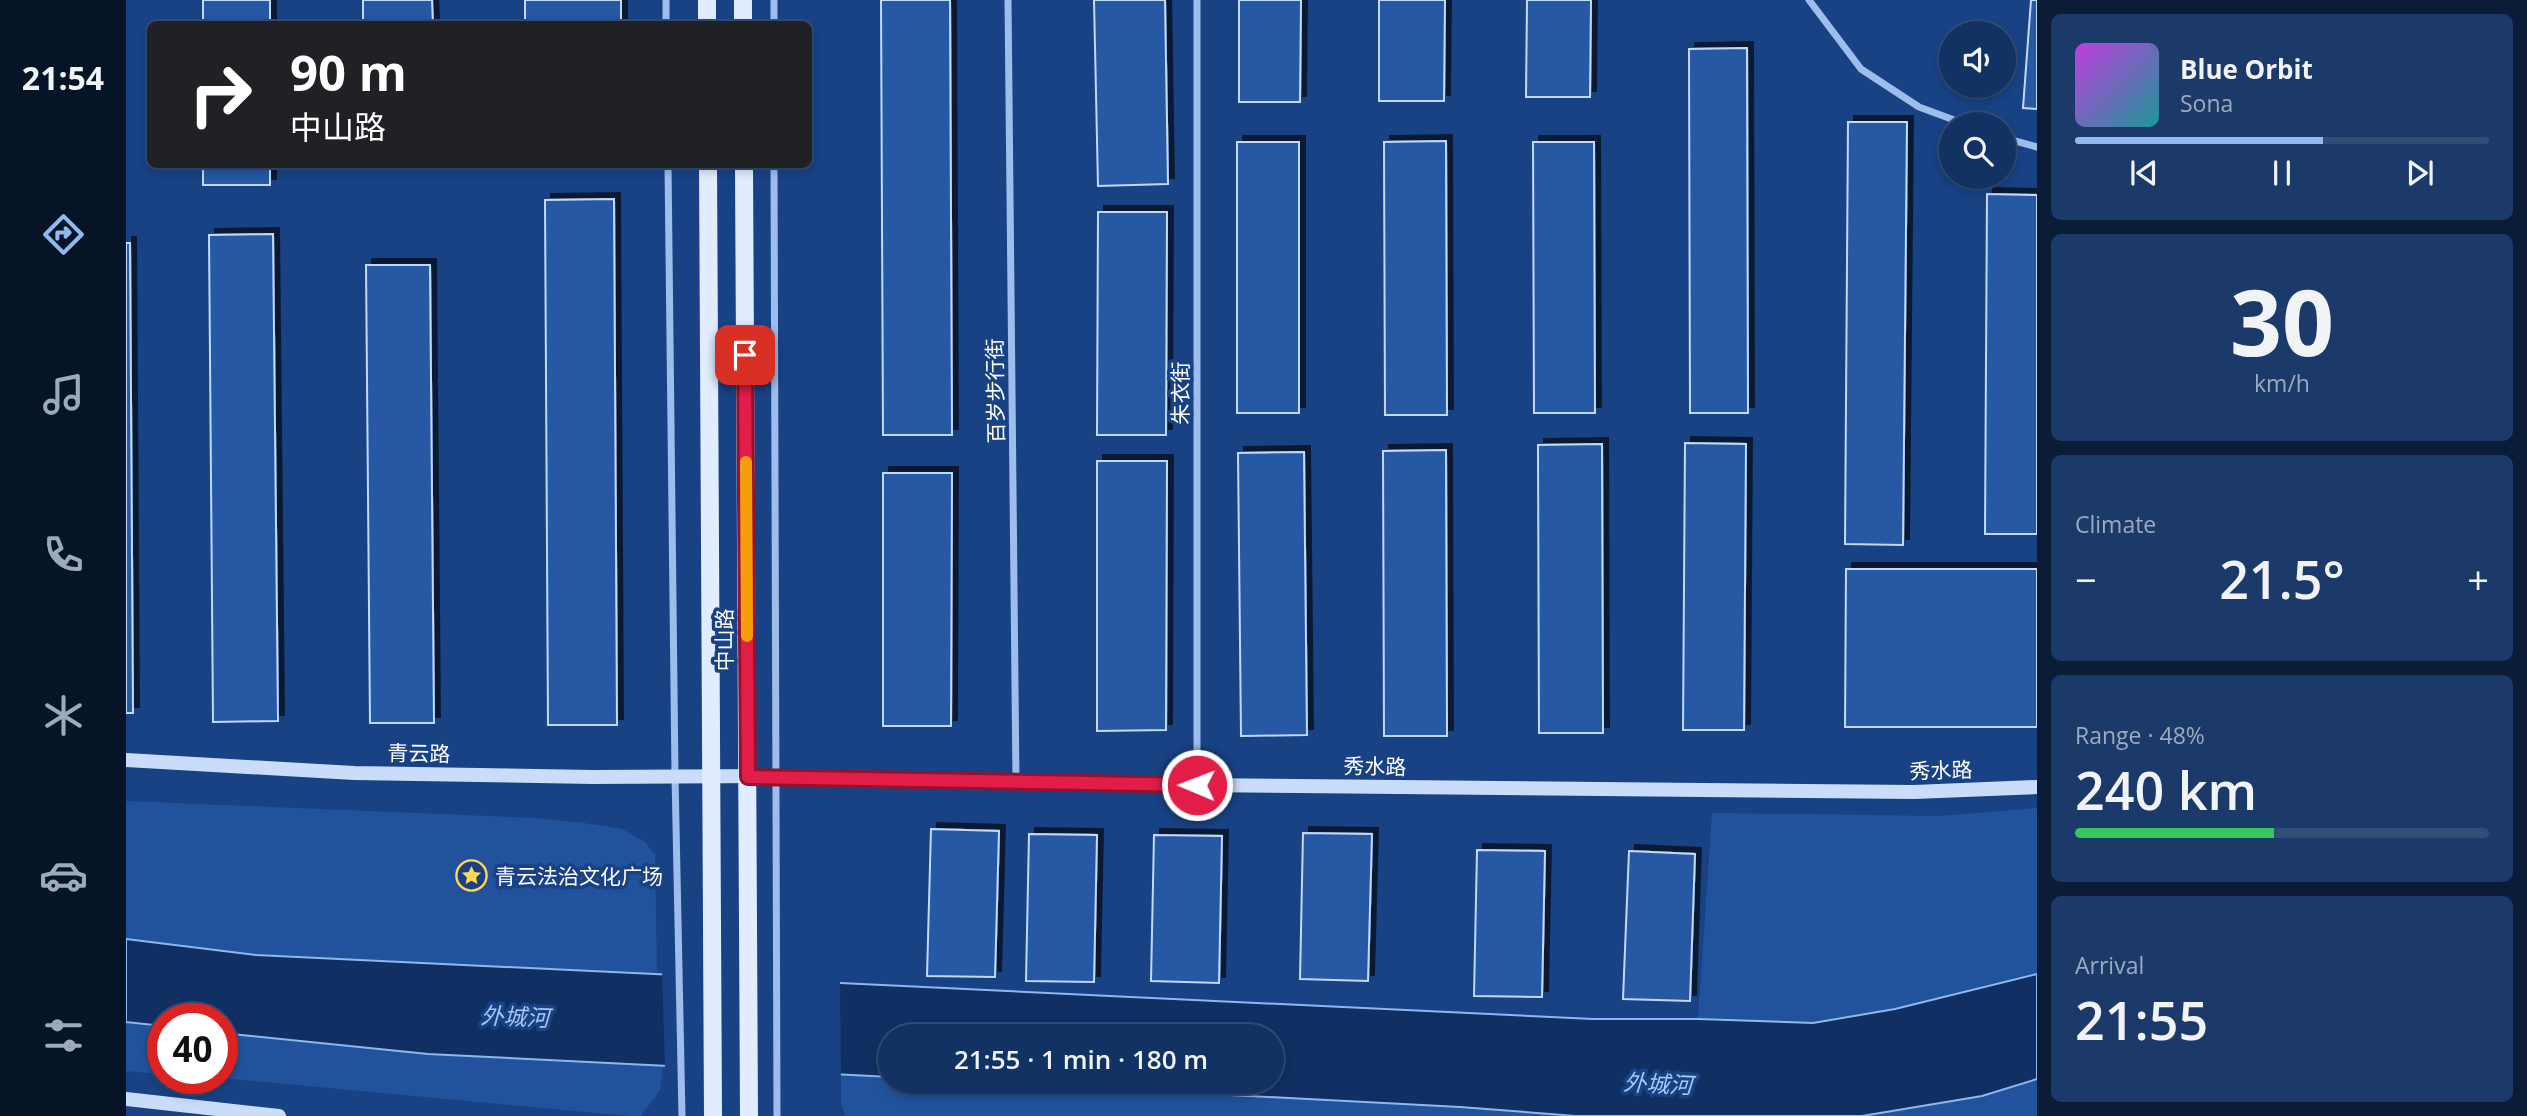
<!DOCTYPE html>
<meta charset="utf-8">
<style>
:root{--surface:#123263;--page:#1b3a69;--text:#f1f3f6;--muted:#9caabe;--line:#314d78;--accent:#90b9f0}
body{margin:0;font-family:"Open Sans","Noto Sans SC",sans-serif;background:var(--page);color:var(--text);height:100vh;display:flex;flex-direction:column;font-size:26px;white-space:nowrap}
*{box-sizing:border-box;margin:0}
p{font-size:23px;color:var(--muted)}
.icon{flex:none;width:38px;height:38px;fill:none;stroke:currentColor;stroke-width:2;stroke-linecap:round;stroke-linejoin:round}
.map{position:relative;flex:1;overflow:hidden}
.sheet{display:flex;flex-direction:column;gap:14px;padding:14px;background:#0a1c36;width:490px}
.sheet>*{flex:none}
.hud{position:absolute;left:21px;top:21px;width:665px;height:147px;border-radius:10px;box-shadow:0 4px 10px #0003,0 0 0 2px var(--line);background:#202124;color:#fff;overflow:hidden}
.tools{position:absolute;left:1813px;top:21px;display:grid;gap:14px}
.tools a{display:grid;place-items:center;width:77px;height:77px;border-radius:50%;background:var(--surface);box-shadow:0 4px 10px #0003,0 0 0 2px var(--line);font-size:35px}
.speed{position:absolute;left:21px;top:1003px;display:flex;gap:14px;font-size:35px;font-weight:700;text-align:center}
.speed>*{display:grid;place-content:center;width:91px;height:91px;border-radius:50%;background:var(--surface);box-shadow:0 4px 10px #0003,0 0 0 2px var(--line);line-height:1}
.speed .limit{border:10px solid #d22;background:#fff;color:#111}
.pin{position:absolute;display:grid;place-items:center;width:60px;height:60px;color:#fff;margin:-30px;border-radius:14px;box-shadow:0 4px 10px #0006}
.me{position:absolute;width:77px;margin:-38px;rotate:271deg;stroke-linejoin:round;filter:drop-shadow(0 0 5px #0008)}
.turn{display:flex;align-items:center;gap:24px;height:147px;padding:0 28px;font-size:32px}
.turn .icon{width:91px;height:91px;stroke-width:2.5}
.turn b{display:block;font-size:49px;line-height:60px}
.big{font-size:52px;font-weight:600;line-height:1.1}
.sheet .widget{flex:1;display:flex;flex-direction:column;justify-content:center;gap:10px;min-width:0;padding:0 24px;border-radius:10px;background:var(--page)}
.sheet .dial{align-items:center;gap:0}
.dial b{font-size:91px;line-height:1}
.song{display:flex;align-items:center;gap:21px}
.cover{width:84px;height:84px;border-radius:10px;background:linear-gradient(135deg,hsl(290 70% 55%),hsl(180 70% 35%))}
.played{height:7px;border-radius:4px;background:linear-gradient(90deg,var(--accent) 60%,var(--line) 60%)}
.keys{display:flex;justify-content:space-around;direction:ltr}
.heat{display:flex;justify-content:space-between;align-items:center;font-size:38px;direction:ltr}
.charge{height:10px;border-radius:5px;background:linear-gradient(90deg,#34c759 48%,var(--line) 0)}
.trip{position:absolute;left:752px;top:1024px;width:406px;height:70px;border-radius:35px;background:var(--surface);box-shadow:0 4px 10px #0003,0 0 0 2px var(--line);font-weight:600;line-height:70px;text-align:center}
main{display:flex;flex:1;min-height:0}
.menu{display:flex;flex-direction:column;width:126px;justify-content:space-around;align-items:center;background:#071428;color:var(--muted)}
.menu .icon{width:49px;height:49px}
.menu .on{color:var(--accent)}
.menu b{font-size:32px;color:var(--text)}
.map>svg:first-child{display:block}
.green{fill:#21539d}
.water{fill:#102f62;stroke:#8fb7ef;stroke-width:2}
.pier{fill:#184284}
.building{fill:#2758a3;stroke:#c2d9f9;stroke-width:2;filter:url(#shadow)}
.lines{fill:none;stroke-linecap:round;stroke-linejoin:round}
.street{stroke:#9dbdec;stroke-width:7}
.secondary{stroke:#c9dcf9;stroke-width:14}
.primary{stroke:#e2ecff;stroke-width:18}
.route-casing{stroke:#92132f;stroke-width:18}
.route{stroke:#e11d48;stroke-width:12}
.slow{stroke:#f59e0b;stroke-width:12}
.labels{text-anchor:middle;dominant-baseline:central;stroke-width:7;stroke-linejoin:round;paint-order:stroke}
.street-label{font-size:21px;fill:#fff;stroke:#184284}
.poi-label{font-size:21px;fill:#fff;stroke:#184284;text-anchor:start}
.water-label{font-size:23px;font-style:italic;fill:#a8c7f4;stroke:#184284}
</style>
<main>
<nav class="menu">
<b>21:54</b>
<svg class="icon on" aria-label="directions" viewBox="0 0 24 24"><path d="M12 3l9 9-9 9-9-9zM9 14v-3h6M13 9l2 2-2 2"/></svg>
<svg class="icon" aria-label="music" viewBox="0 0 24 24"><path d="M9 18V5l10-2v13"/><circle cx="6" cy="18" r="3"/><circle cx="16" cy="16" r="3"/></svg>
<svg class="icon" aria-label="phone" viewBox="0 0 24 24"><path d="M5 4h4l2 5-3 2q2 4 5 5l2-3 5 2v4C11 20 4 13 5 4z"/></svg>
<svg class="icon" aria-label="climate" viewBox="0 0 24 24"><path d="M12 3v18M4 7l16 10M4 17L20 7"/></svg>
<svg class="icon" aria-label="car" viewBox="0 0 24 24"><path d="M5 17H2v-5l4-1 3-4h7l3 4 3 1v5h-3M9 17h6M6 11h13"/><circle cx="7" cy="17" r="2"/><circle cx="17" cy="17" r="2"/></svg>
<svg class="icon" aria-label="filters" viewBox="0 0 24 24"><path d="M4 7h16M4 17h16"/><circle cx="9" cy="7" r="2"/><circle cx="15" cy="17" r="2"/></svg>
</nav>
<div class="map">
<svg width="1911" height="1116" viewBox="0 0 1911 1116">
<defs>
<filter id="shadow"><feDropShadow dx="6" dy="-6" stdDeviation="0" flood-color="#0009"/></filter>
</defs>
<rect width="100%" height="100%" fill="#184284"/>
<path class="green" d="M0 801 408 818 458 823 496 829 519 842 529 855 531 976 130 955 0 939Z
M1911 808V974L1769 1009 1687 1023 1572 1019 1586 813 1814 816Z
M0 1022 37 1026V1074L0 1071Z
M96 1033 302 1054 537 1066 534 1090 515 1116H502L96 1078Z
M715 1074 765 1077V1082H857L1334 1107 1450 1116H719L715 1103Z
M1911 1079V1116H1736L1855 1096Z"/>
<path class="water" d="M0 939 130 955 1467 1019H1572L1687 1023 1769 1009 1911 974V1079L1856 1096 1736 1116H1450L1334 1107 857 1082H1146V1036H765V1077L302 1054 96 1033V1018H37V1026L0 1022Z"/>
<path class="pier" d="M536 972 714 980 715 1078 539 1070Z"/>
<path class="building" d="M77 0H144V24H77Z
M237 0H306L307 24H237Z
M399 0H495V24H399Z
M755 0H824L826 435H757Z
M968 0H1039L1042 184 972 186Z
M1113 0H1175L1174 102H1113Z
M1253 0H1319L1318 101H1253Z
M1401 0H1465L1464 97H1400Z
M1905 0H1911V109L1897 108Z
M1621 48 1622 413H1564L1563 49Z
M1722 122H1781L1777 545 1719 544Z
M1320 141 1321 415H1259L1258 142Z
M1111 142H1173V413H1111Z
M1407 142H1468L1469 413H1408Z
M77 164H144V185H77Z
M1861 194 1911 195V534H1859Z
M488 199 491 725H422L419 200Z
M972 212H1041L1040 435H971Z
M147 234 152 721 87 722 83 235Z
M0 243H4L7 713H0Z
M240 265H304L308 723H244Z
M1559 443 1620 444 1618 730H1557Z
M1476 444 1477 733H1413L1412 445Z
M1320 450 1321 736H1258L1257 451Z
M1178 452 1181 735 1115 736 1112 453Z
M971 461H1041L1040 730 971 731Z
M757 473H826L825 726H757Z
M1720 569H1911V727H1719Z
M805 829 873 831 869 977 801 976Z
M1177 833 1246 834 1242 981 1174 979Z
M903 834 971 835 968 982 900 981Z
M1028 835 1096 836 1093 983 1025 981Z
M1351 850 1419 851 1416 997 1348 996Z
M1503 851 1569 854 1564 1001 1497 999Z"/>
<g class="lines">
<path class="street" d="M540 0V24
M648 0V24
M882 0 890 782
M1683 0 1735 69 1793 107 1839 124
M1878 138 1911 147
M542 164 549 776 556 1116
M648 164 651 1116
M1071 785V0"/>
<path class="secondary" d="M0 760 228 773 467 777 650 776 1071 785 1788 792 1911 787
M0 1099 153 1116"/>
<path class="primary" d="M581 0V24
M617 0V24
M582 164 587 1116
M618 164 623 1116"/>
</g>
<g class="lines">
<defs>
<path id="route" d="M619 355 622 777 1071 785"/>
</defs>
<use href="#route" class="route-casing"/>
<use href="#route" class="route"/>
<path class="slow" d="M620 462 621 636"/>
</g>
<defs>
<symbol id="sight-ring" viewBox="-11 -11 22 22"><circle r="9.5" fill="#184284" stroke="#ffd658" stroke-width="1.5"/><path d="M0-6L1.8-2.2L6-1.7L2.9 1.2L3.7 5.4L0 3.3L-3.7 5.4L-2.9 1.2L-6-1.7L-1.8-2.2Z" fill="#ffd658"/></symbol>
</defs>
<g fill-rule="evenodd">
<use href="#sight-ring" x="328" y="858" width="35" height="35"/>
</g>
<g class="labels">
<g class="street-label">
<text transform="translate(869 391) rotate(-91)">百岁步行街</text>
<text transform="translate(1054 393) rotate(-90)">朱衣街</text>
<text transform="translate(598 640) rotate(-90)">中山路</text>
<text transform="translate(293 753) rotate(1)">青云路</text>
<text transform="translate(1249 766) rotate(1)">秀水路</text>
<text transform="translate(1815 770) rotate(-2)">秀水路</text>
</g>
<g class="poi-label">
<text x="369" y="876">青云法治文化广场</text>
</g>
<g class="water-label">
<text transform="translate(389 1016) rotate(2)">外城河</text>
<text transform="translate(1532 1083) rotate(3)">外城河</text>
</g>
</g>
</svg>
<div class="tools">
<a><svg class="icon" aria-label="sound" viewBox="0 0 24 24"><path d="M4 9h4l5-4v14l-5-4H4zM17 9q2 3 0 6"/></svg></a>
<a><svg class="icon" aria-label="search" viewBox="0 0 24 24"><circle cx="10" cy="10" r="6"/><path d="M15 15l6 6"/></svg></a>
</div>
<div class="speed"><div class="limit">40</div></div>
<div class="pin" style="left:619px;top:355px;background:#d93025"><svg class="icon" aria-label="arrive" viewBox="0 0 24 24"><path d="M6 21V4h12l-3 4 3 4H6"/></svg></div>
<svg class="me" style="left:1071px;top:785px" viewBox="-20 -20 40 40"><circle r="17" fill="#e11d48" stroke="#fff" stroke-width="3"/><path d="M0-11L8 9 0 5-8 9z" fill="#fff"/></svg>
<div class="trip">21:55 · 1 min · 180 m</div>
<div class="hud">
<div class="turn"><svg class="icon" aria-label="right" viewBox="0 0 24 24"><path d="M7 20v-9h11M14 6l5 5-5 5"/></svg><div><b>90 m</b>中山路</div></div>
</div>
</div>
<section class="sheet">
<div class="widget">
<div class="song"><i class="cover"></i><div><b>Blue Orbit</b><p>Sona</p></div></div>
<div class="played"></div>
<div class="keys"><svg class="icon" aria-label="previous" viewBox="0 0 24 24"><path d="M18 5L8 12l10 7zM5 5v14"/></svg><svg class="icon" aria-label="pause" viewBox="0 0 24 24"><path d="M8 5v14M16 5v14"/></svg><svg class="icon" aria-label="next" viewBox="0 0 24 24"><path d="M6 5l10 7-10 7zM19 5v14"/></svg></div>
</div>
<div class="widget dial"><b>30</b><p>km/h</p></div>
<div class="widget"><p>Climate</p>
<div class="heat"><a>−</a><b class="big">21.5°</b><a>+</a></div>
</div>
<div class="widget"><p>Range · 48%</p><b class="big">240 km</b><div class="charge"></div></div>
<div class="widget"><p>Arrival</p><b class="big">21:55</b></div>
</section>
</main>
